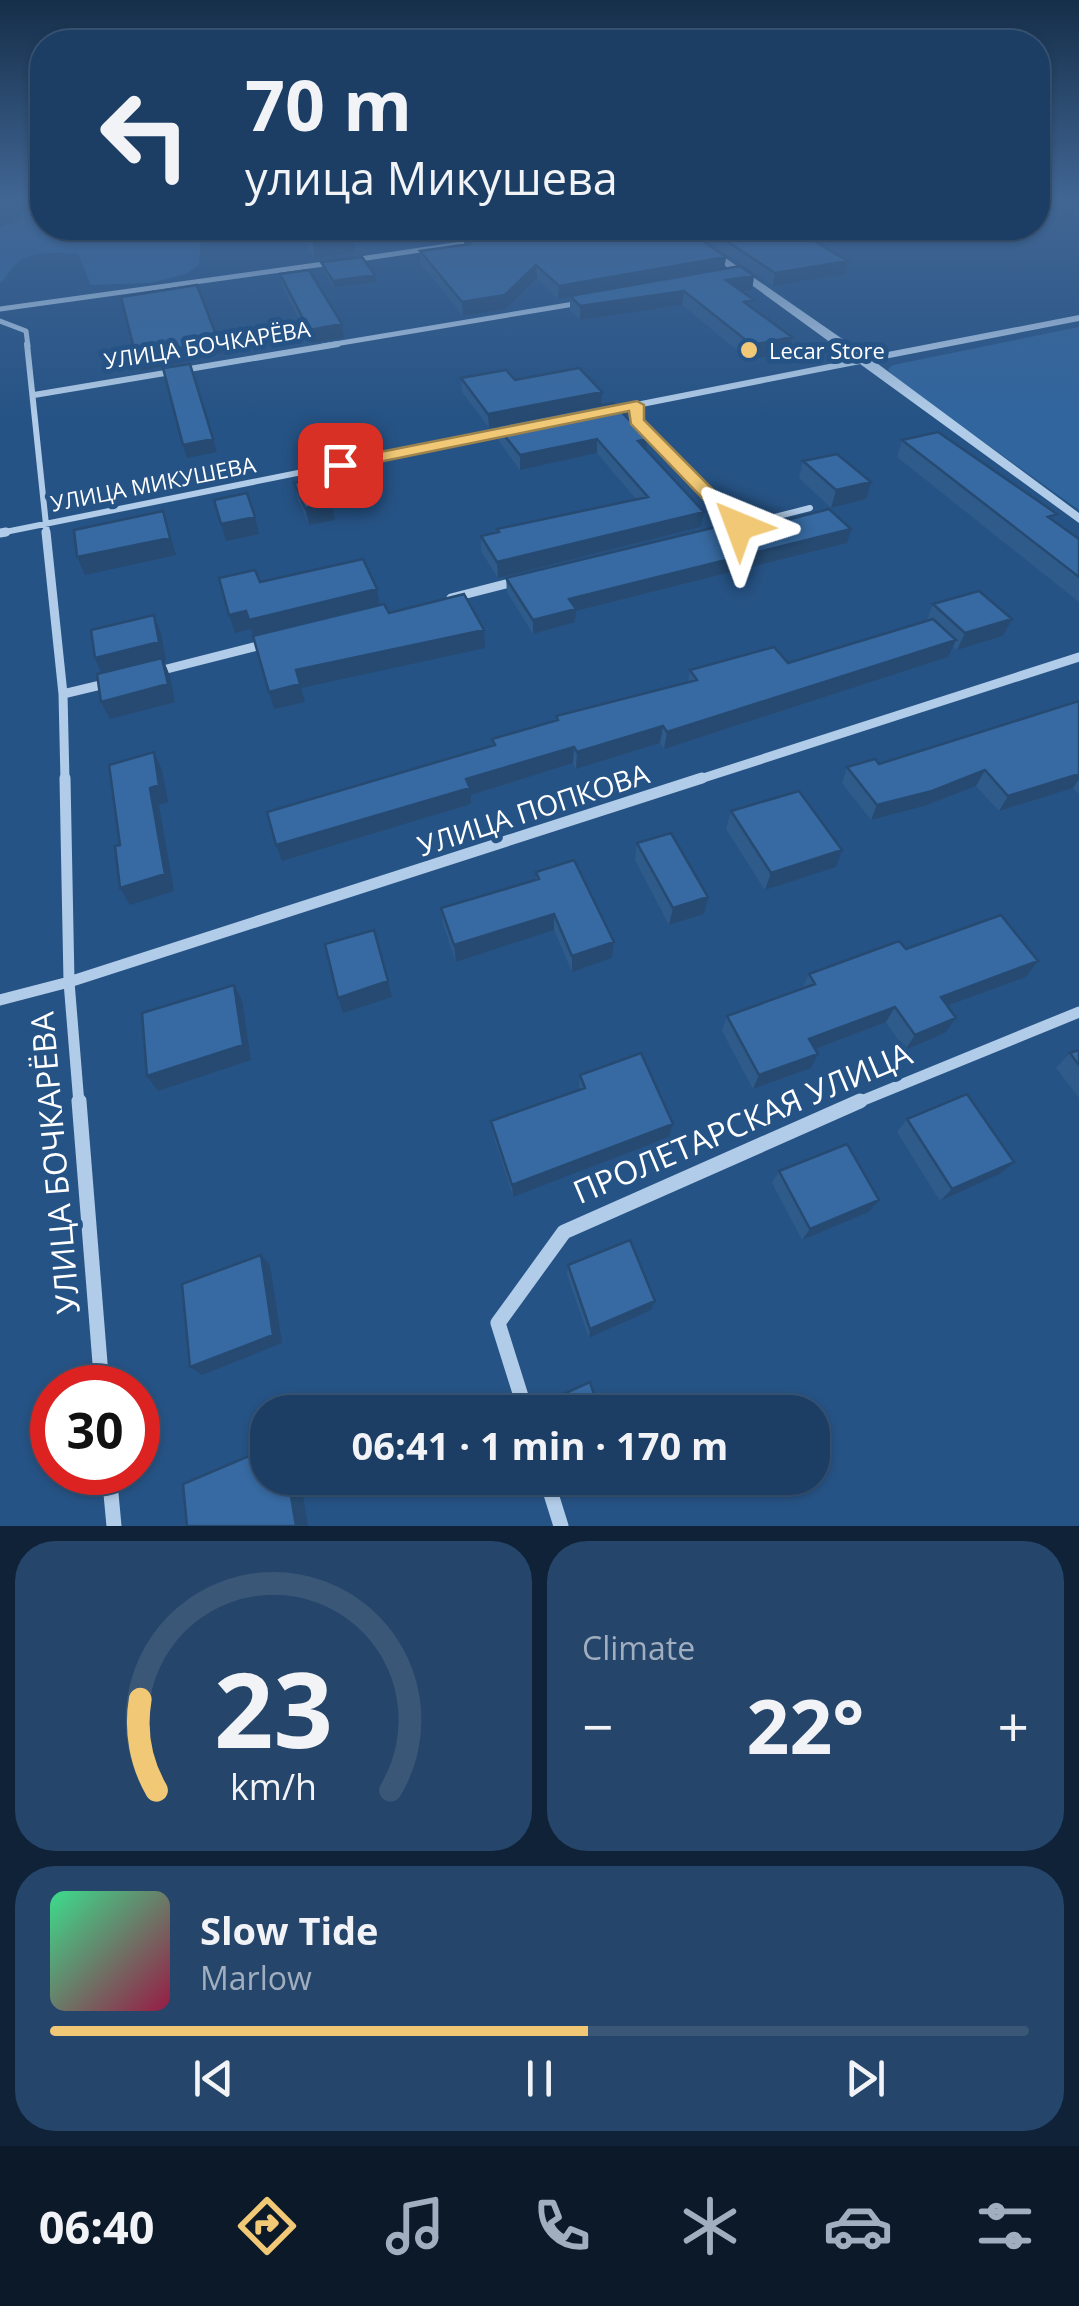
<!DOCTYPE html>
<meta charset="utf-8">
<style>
:root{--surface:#1c3e64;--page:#25456a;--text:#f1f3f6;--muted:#a0aebf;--line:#3a5778;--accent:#f1c976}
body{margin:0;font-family:"Open Sans",sans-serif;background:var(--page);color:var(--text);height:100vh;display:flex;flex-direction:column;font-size:38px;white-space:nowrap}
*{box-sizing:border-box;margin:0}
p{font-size:32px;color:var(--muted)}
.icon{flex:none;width:55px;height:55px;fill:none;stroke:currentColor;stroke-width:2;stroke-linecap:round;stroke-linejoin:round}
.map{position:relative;height:1526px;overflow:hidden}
.panel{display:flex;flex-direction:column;gap:15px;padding:15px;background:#0f2237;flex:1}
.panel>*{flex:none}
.guide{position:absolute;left:30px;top:30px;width:1020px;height:210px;border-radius:40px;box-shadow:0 2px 8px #0004,0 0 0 2px var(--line);background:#1c3e64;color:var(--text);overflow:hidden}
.speed{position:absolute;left:30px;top:1365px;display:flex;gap:20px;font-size:50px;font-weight:700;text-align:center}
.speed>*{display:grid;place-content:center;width:130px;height:130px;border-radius:50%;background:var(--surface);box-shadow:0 2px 8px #0004,0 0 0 2px var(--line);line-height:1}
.speed .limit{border:15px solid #d22;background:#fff;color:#111}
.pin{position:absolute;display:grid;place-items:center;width:85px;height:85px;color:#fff;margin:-42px;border-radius:20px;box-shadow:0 5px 15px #0006}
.me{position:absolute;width:110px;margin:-55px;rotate:316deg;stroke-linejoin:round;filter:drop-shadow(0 0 8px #0008)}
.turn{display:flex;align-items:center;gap:35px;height:210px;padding:0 50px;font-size:45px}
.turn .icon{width:130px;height:130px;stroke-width:2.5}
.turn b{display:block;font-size:70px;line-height:85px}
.big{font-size:75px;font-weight:700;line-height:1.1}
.panel .card{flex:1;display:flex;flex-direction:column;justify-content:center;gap:15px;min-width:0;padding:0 35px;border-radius:40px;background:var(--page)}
.panel .dial{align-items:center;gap:0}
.dial svg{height:260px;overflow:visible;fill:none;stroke:var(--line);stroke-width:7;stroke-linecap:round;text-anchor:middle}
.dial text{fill:var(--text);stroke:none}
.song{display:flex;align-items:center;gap:30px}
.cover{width:120px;height:120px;border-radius:15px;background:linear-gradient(135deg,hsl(150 70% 55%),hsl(340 70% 35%))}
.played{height:10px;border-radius:5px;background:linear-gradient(90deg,var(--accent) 55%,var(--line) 55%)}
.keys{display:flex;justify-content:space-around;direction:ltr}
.heat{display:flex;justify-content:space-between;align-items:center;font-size:55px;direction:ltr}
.panel .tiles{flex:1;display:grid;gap:15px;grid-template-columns:1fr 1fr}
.card:last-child{grid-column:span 2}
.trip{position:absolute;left:250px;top:1395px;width:580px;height:100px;border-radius:40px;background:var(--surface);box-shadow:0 2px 8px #0004,0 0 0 2px var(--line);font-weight:700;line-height:100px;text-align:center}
.tab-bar{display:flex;height:160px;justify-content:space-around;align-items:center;background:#0b1928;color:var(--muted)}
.tab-bar .icon{width:70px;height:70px}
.tab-bar .selected{color:var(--accent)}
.tab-bar b{font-size:45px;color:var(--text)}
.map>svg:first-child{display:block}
.green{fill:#31659d}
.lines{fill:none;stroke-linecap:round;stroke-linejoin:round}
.minor-far4{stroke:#b1cce8;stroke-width:5}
.minor-far3{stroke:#b1cce8;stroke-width:6}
.minor-far2{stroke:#b1cce8;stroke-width:9}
.minor-far1{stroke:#b1cce8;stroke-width:11}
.minor{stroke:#b1cce8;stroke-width:15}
.tertiary{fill:#b1cce8;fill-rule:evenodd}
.wall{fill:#2f5b8b}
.shaded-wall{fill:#264a71}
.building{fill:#376aa2;stroke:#264a71;stroke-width:2.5}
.route{fill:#f1c976;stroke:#9d834d;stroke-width:2.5}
.poi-dot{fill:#f1c976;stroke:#265385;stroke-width:4}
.labels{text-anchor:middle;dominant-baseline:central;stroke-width:10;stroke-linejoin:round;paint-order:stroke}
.far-street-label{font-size:22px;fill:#fff;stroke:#265385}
.far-poi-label{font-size:22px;fill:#fff;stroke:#265385;text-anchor:start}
.street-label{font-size:28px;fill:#fff;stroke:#265385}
.near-street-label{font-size:32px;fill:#fff;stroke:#265385}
</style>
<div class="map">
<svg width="1079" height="1526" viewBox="0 0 1079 1526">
<rect width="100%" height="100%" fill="#265385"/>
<path class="green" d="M36 201H42V228H221L201 236 199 265 186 274 151 283 91 285 78 254C60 253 32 250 17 263 10 269 8 277 0 283V227L20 220 22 212Z
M1079 327V510L894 378 888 369 893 365Z"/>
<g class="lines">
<path class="minor-far4" d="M353 260 475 242
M0 309 331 263
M0 321 26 331 28 346
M323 346 580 303"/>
<path class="minor-far3" d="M27 344 47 534
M34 395 338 344
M637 405V420L739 526 708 534
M606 411 865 360
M739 526 810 508
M0 533 511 430"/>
<path class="minor-far2" d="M46 532 63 694 65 781
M0 533 6 532
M708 534 716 532
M451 598 517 581
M155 672 269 643
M63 694 109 683
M694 781 1079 657"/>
<path class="minor-far1" d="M65 778 69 982 79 1104
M0 1000 69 982 702 778
M854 1104 1079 1012"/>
<path class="minor" d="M79 1101 102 1388
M526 1412 498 1323 564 1232 860 1101
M109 1472 114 1526
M546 1478 561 1526"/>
<path class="tertiary" d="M673 228H682L867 356 1079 315V321L874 361 1079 513V523Z"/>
</g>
<path class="wall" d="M1044 201H1079V217Z
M296 228H349L355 253 315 258Z
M445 228H533L726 257 724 269 754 276 752 290 741 291 752 308 789 352 749 360 682 305 580 320 570 310V297L558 299 537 278 506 309 463 316 421 264 420 251 464 245V237L455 238Z
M688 228H792L845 274 773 286Z
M321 262 376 282 334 288 323 270Z
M280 274 344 338 311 343 282 286Z
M461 378 515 380 601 406 647 439 646 450 704 512 701 527 498 578 481 551V536L497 532V529L636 499 597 453 520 470 498 440 497 426 489 428 462 392Z
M902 440 1054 521 1079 539V602L897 457Z
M803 461 866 499 831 508 799 478Z
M294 483 335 520 309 525 298 500Z
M755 528 847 543 576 611 575 622 533 634 507 592 506 578 721 533Z
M933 604 1012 619 1003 636 957 650 953 646 948 657 664 749 660 743 576 769 573 763 471 795V804L282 861 492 746V739L556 720V716L688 682 690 670 788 663 926 622Z
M1079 701V794L1073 788 999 811 976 786 924 806 871 820 842 783 847 767 879 764Z
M731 811 836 867 765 890 726 829Z
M637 843 704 914 669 925 635 860Z
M536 872 614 942 612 958 572 972 554 930 456 962 443 924 441 908 536 880Z
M906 949 1038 961 1026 977 947 1006 945 1033 905 1050 886 1022 815 1049 811 1068 753 1089 722 1031 727 1016 802 989 809 974Z
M1079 1050V1098L1056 1068 1070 1053Z
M580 1075 673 1124 669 1137 513 1197 493 1134 491 1121 579 1090Z
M907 1119 1014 1162 1000 1174 940 1201 897 1132Z
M779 1171 869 1212 802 1240 772 1183Z
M568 1265 655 1301 651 1310 589 1338 567 1275Z"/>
<path class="shaded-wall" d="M257 228H284L285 236 259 240Z
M454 228H533L455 238Z
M352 232 355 253 315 258 312 237Z
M726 257 724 270 558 299 559 286Z
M848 261 845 274 773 286 775 273Z
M536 265 537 278 506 309 463 316 462 302Z
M375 275 376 282 334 288 333 281Z
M754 276 752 290 724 294 726 280Z
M684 291 682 305 580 320V306Z
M342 324 344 338 311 343 309 330Z
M792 337 789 352 749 360 752 345Z
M218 340 222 353 141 371 136 357Z
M602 392 601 406 489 428 488 414Z
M213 439 217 452 187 458 183 445Z
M597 439V453L520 470V455Z
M647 439 646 454 638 441Z
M871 482 866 499 831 508 836 490Z
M331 502 335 520 309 525 305 508Z
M163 511 176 555 85 575 77 557Z
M704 512 701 527 498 578 497 562Z
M255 517 259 534 226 541 221 524Z
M851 529 847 543 576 611 575 622 533 634V620L569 599Z
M377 589 380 607 254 638 251 629 235 633 229 615Z
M154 615 161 633 166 660 164 661 170 676 175 702 110 719 101 702 103 676 95 658Z
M1012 619 1003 636 957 650 965 633Z
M484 630 485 648 301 688 305 702 274 709 269 692 296 670Z
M956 640 948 657 664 749 667 732Z
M663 726 660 743 576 769 577 752Z
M574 747 573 763 471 795V804L282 861 276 845 466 779Z
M154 752 162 770 168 802 159 805 174 891 130 905 120 888 150 788Z
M985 770 976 786 924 806 871 820 877 805Z
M1079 774V779L1073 788 999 811 1008 796Z
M842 850 836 867 765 890 771 873Z
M708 897 704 914 669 925 673 908Z
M554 914V930L456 962 454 945Z
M614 942 612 958 572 972V956Z
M1038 961 1026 977 930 1012 941 997Z
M388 981 392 997 343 1013 338 998Z
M234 985 242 1000 251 1060 158 1091 147 1076Z
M895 1007 886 1022 802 1054 809 1039Z
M956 1018 945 1033 905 1050 915 1035Z
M818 1054 811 1068 753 1089 759 1075Z
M673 1124 669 1137 513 1197 512 1185Z
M1014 1162 1000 1174 940 1201 952 1189Z
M879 1200 869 1212 802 1240 810 1229Z
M261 1255 270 1265 282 1343 202 1375 190 1367Z
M655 1301 651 1310 589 1338 590 1329Z
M288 1478H300L308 1526H296Z"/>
<path class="building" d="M305 228H349L352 232 312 237Z
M534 228H684L726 257 559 286 536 265 505 295 462 302 420 251 470 244 464 237Z
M707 228H792L848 261 775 273Z
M362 257 375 275 333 281 321 262Z
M740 266 754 276 726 280 754 300 744 302 792 337 752 345 684 291 580 306 570 296Z
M309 270 342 324 309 330 280 274Z
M197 285 218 340 136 357 121 297Z
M190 364 213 439 183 445 163 368Z
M579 368 602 392 488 414 461 378 506 370 515 380Z
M613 403 647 439 638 441 704 512 497 562 481 536 499 532 497 529 648 497 597 439 520 455 497 426Z
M938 432 1057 514 1048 517 1079 539V577L902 440Z
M837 454 871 482 836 490 803 461Z
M320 477 331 502 305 508 294 483Z
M247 493 255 517 221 524 214 500Z
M829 509 851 529 569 599 576 609 533 620 506 578 716 527 721 533 752 525 755 528Z
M163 511 170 538 77 557 74 530Z
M363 559 377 589 249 620 246 611 229 615 219 578 255 570 260 582Z
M979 591 1012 619 965 633 933 604Z
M464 594 484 630 296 670 300 684 269 692 253 636 384 604 389 613Z
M154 615 159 642 95 658 91 630Z
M933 619 956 640 667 732 663 726 577 752 574 747 466 779 470 788 276 845 267 812 495 745 492 739 558 720 556 716 697 680 690 670 774 647 788 663Z
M162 658 168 684 101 702 97 674Z
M1079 701V774L1008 796 985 770 932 791 877 805 847 767 875 759 879 764Z
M154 752 159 785 150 788 165 874 120 888 115 846 120 845 109 765Z
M799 791 842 850 771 873 731 811Z
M671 833 708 897 673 908 637 843Z
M574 860 614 942 572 956 554 914 454 945 441 908 539 879 536 872Z
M1001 915 1038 961 941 997 956 1018 915 1035 895 1007 809 1039 818 1054 759 1075 727 1016 815 984 809 974 899 941 906 949Z
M374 930 388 981 338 998 325 944Z
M234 985 243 1045 147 1076 142 1013Z
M1079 1050V1065L1070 1053Z
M641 1053 673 1124 512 1185 491 1121 585 1088 580 1075Z
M967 1094 1014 1162 952 1189 907 1119Z
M847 1144 879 1200 810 1229 779 1171Z
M630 1240 655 1301 590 1329 568 1265Z
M261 1255 273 1335 190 1367 182 1284Z
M590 1382 600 1412H554L550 1400Z
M268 1448V1478H288L296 1526H187L183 1484Z"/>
<linearGradient id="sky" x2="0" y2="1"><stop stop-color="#152e49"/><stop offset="0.48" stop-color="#416694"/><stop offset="1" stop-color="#416694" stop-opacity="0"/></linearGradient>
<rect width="1079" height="415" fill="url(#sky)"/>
<path class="route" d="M637 401 644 405V420L745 522V530H733L631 424 629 411 340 470 332 465 340 460Z"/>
<circle class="poi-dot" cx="749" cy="350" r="10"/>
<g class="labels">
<g class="far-street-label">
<text transform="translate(207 344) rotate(-9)">УЛИЦА БОЧКАРЁВА</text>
<text transform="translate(153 483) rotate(-11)">УЛИЦА МИКУШЕВА</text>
</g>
<g class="far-poi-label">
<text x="769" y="350">Lecar Store</text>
</g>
<g class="street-label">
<text transform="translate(533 809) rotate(-18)">УЛИЦА ПОПКОВА</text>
</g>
<g class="near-street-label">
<text transform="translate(742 1122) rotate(-23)">ПРОЛЕТАРСКАЯ УЛИЦА</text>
<text transform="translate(54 1163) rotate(-95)">УЛИЦА БОЧКАРЁВА</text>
</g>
</g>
</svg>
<div class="speed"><div class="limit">30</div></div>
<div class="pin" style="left:340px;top:465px;background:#d93025"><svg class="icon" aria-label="arrive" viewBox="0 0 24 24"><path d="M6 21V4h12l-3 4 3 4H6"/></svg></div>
<svg class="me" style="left:739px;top:526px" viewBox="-20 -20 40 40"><path d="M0-17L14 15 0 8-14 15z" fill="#f1c976" stroke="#fff" stroke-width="4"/></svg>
<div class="trip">06:41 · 1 min · 170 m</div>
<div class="guide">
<div class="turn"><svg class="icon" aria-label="left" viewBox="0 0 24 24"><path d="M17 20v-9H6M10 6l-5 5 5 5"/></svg><div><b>70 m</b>улица Микушева</div></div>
</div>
</div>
<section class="panel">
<div class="tiles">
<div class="card dial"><svg viewBox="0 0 100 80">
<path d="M14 69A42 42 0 1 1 86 69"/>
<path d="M14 69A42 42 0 0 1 9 41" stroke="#f1c976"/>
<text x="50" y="56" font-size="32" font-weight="700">23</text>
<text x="50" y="72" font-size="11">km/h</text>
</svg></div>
<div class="card"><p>Climate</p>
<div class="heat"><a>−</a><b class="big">22°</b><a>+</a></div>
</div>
<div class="card">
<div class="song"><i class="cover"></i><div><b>Slow Tide</b><p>Marlow</p></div></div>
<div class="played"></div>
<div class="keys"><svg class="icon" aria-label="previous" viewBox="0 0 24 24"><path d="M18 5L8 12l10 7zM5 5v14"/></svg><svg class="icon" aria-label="pause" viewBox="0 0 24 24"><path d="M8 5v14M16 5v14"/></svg><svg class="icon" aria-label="next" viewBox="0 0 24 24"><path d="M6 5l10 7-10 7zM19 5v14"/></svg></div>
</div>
</div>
</section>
<nav class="tab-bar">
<b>06:40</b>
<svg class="icon selected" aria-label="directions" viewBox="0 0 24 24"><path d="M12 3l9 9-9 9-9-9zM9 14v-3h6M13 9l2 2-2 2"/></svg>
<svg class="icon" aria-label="music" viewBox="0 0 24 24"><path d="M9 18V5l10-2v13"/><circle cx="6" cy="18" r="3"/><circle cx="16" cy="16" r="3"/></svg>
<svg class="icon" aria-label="phone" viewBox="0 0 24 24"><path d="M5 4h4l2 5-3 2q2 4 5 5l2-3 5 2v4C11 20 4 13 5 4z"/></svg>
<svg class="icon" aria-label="climate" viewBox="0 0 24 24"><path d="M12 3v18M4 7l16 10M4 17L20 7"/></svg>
<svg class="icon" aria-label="car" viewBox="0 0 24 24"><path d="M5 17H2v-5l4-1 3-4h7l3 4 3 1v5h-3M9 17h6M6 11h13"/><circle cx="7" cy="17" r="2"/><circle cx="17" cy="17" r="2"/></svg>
<svg class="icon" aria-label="filters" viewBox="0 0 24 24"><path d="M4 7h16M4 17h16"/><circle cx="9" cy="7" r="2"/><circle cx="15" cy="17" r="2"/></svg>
</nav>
